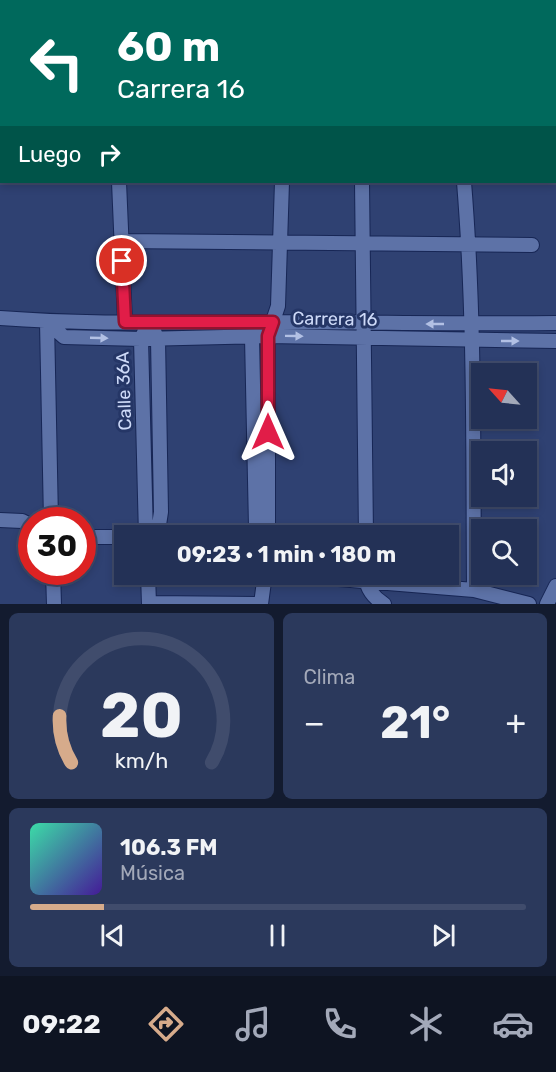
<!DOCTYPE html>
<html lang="es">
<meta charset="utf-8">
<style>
:root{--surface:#233156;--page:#2b395c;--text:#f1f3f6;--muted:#a3a9b9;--line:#404c6c;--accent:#d6ab8b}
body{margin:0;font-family:Rubik,sans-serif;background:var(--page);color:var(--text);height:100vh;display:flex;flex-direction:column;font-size:22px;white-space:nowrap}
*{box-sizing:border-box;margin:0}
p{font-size:20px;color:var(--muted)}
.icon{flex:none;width:33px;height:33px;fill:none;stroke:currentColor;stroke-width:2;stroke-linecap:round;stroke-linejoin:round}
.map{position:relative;height:604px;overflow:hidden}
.details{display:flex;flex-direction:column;gap:9px;padding:9px;background:#131b2f;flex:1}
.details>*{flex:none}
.banner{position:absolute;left:0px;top:0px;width:556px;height:183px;box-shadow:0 3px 9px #0003,0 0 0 2px var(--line);background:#00695c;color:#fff;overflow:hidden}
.needle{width:39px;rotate:297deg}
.tools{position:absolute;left:471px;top:363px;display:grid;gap:12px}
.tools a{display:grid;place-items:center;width:66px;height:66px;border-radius:0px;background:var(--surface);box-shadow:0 3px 9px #0003,0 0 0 2px var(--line);font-size:30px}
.speed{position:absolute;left:18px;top:507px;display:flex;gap:12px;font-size:30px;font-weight:700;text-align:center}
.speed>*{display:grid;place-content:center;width:78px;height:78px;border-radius:50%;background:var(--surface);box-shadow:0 3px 9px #0003,0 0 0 2px var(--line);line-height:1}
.speed .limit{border:9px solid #d22;background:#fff;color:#111}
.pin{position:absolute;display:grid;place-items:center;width:51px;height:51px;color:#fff;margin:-26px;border:3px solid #fff;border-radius:50%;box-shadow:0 2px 6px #0007}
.me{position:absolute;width:66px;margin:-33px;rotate:0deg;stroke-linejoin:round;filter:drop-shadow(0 0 4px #0008)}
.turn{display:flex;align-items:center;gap:21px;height:126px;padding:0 18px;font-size:27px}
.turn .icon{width:78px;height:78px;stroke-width:2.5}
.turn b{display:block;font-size:42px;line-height:51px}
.then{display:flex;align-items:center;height:57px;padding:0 18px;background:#0003;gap:12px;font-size:22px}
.big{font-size:45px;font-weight:700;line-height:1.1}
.details .tile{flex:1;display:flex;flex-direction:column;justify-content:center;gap:9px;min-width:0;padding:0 21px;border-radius:9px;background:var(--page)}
.details .dial{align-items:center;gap:0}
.dial svg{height:156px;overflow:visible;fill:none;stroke:var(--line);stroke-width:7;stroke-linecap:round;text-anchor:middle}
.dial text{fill:var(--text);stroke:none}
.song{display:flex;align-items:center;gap:18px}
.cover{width:72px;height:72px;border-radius:9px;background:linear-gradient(135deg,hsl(160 70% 55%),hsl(260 70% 35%))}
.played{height:6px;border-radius:3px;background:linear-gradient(90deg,var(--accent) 15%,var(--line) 15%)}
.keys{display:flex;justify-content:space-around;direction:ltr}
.heat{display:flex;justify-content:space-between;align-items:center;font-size:33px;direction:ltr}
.details .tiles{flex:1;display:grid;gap:9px;grid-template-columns:1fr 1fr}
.tile:last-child{grid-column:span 2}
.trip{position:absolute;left:114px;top:525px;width:345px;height:60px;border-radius:0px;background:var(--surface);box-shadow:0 3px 9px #0003,0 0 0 2px var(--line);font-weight:700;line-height:60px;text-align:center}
.dock{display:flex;height:96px;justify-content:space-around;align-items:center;background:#0e1422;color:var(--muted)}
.dock .icon{width:42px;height:42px}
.dock .selected{color:var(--accent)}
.dock b{font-size:27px;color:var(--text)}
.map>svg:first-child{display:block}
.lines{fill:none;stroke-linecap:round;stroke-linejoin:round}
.minor-casing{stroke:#172655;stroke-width:16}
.minor{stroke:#5d72a7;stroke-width:14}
.oneway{fill:#b2c0e4}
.route-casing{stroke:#92132f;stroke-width:15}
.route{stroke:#e11d48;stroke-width:10}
.labels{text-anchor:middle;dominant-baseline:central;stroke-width:6;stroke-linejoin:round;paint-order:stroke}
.street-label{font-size:18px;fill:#cedaf8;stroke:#253666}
</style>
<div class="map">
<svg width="556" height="604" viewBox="0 0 556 604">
<rect width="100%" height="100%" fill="#2f4172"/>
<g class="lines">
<defs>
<path id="minor" d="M39 0V2
M112 0V2
M461 0V2
M287 2V0
M555 60H556
M555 152H556
M555 168H556
M119 182 125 322
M362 182 366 536
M464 182C475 317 473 454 474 590
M121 241 532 245
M0 318C91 325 182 322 273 322 368 322 462 324 556 323
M47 322 64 337 141 339 268 336 556 341
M47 322 51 520
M144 333 141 339 146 536
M252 337 256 527 261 536
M0 520 22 521 32 526
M148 536 159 525 161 512 158 339 153 330
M262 536 268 528V336L278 306 282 182
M82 537H124
M53 572 54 604
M148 574 149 604
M277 574 474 590 529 604
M366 577C366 588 374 598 384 604
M149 603 261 604 265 574
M547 604 556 586"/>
</defs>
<use href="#minor" class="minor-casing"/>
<use href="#minor" class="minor"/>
</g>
<defs><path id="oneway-solid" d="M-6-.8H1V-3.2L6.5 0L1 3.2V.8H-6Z" transform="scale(1.5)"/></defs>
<g class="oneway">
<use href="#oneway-solid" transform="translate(435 324) rotate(-180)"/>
<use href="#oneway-solid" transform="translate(294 336) rotate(1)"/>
<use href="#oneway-solid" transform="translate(99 338) rotate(2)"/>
<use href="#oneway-solid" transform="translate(510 341)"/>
</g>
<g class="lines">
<defs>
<path id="route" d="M122 261 125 322H273L268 336V432"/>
</defs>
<use href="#route" class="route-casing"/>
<use href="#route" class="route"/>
</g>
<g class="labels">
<g class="street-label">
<text transform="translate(335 319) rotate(1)">Carrera 16</text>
<text transform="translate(124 391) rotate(-92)">Calle 36A</text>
</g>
</g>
</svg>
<div class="tools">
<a><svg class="needle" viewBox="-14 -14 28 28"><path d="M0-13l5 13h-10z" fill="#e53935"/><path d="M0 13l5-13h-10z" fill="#a3a9b9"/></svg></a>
<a><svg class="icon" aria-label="sound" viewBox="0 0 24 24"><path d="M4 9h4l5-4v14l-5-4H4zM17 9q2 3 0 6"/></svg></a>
<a><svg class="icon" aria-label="search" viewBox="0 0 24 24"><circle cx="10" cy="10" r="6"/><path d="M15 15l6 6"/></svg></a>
</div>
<div class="speed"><div class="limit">30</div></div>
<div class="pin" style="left:122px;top:261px;background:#d93025"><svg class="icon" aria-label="arrive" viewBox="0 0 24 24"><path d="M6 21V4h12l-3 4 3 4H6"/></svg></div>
<svg class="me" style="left:268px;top:432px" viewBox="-20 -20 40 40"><path d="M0-17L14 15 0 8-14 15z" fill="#e11d48" stroke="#fff" stroke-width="4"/></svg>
<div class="trip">09:23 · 1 min · 180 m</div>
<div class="banner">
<div class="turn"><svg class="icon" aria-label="left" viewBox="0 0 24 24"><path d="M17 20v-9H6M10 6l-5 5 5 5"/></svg><div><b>60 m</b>Carrera 16</div></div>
<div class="then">Luego<svg class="icon" aria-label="right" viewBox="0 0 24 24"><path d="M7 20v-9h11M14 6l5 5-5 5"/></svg></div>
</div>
</div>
<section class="details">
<div class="tiles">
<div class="tile dial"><svg viewBox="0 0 100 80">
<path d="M14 69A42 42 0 1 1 86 69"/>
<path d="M14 69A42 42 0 0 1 8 45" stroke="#d6ab8b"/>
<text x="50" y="56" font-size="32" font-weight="700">20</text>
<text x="50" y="72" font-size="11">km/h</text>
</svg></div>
<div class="tile"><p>Clima</p>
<div class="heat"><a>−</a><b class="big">21°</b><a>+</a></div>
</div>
<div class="tile">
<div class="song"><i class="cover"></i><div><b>106.3 FM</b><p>Música</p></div></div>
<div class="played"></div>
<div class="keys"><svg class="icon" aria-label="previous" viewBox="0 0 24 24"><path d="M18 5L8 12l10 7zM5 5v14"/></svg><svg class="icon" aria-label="pause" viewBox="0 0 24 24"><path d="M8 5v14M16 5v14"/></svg><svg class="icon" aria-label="next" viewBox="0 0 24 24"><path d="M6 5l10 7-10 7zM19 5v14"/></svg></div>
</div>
</div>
</section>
<nav class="dock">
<b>09:22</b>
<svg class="icon selected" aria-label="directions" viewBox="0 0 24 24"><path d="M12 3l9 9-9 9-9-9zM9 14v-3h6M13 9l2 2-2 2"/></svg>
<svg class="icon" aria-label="music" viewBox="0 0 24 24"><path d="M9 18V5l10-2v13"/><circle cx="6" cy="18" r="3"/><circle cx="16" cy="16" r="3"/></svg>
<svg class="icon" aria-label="phone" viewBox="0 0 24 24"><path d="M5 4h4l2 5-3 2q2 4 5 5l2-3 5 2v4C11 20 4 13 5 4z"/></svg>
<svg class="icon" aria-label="climate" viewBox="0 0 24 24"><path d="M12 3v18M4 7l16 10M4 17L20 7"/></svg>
<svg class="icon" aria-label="car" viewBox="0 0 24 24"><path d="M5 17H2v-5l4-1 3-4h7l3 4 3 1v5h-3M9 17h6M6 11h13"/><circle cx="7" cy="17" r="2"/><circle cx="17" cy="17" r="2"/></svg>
</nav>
